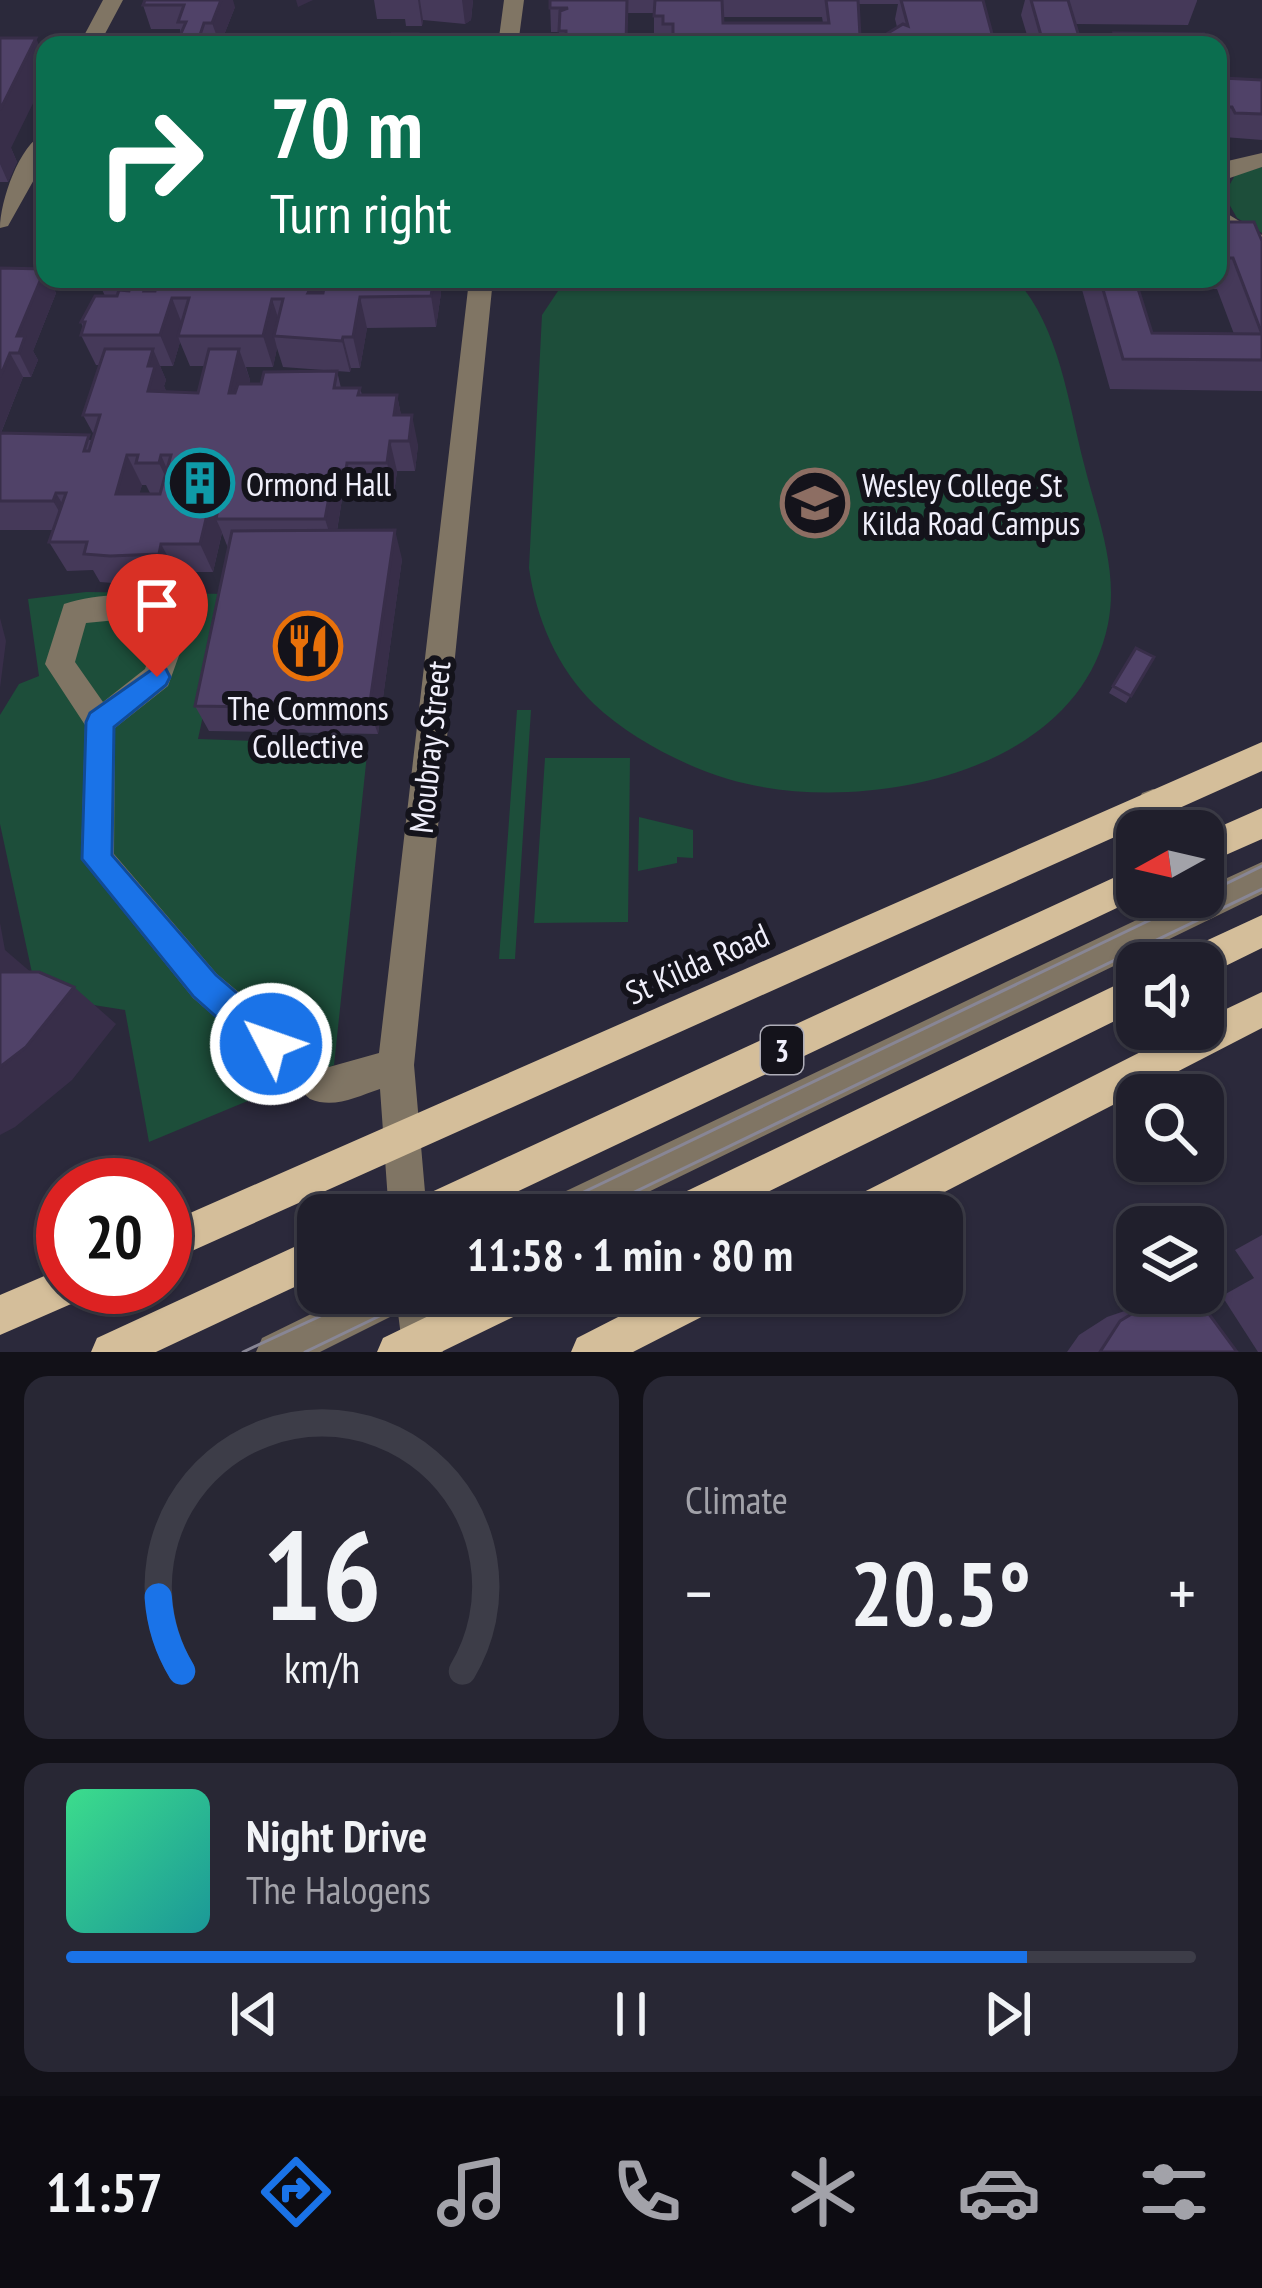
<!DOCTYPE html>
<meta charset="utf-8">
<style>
:root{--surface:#201f2c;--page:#282734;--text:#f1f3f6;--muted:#a2a2a9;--line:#3d3d48;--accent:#1a73e8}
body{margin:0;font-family:"PT Sans Narrow",sans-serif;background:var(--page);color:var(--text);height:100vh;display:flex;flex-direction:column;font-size:45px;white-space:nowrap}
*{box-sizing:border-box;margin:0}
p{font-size:39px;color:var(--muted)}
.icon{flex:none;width:66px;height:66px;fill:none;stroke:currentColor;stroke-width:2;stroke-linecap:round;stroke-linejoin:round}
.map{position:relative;height:1352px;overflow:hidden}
.side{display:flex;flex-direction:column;gap:24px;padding:24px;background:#121118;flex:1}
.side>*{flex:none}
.guide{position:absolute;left:36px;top:36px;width:1191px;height:252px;border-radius:24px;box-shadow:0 3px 9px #0004,0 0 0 3px var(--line);background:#0b6e4f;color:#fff;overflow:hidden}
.needle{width:78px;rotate:262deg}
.tools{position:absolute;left:1116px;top:810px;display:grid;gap:24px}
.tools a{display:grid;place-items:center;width:108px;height:108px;border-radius:24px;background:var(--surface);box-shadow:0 3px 9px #0004,0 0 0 3px var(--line);font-size:60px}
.speed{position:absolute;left:36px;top:1158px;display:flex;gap:24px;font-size:60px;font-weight:700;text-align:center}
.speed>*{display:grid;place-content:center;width:156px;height:156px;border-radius:50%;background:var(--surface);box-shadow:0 3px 9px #0004,0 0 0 3px var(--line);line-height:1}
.speed .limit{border:18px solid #d22;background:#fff;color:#111}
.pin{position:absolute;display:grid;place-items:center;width:102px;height:102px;color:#fff;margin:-123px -51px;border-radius:50% 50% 50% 0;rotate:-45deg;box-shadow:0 0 12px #0007}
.pin .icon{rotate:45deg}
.me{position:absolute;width:132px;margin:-66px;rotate:311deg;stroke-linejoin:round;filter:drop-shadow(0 0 9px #0008)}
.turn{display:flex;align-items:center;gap:42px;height:252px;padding:0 36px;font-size:54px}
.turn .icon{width:156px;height:156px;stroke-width:2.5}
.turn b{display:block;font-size:84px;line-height:102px}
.big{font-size:90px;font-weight:700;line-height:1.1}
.side .card{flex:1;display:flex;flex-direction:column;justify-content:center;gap:18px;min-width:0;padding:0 42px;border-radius:24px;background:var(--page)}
.side .dial{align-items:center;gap:0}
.dial svg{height:312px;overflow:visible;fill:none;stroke:var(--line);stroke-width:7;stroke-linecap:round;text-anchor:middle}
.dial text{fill:var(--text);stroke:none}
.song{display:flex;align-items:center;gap:36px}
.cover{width:144px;height:144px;border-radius:18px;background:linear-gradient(135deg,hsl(150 70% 55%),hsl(180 70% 35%))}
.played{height:12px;border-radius:6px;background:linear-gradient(90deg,var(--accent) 85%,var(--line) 85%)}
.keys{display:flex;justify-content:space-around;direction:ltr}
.heat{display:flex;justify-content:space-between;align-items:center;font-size:66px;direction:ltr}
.side .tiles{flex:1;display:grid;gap:24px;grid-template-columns:1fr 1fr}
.card:last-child{grid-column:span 2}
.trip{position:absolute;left:297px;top:1194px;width:666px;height:120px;border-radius:24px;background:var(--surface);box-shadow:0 3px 9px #0004,0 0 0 3px var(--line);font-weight:700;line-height:120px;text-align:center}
.menu{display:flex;height:192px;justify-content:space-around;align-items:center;background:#0d0c12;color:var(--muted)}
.menu .icon{width:84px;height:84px}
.menu .on{color:var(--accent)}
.menu b{font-size:54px;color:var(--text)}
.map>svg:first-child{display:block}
.green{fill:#1d4e3a}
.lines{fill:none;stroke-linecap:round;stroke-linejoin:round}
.minor{fill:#807564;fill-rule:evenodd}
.major{fill:#d4be9a;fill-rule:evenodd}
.tram{stroke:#888695;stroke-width:3}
.wall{fill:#453959;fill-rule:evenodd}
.shaded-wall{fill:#382e49}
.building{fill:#504268;stroke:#382e49;stroke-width:3;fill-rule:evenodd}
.route{fill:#1a73e8;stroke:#114b97;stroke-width:3}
.labels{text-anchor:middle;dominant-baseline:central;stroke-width:12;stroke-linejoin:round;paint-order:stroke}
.shield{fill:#14131b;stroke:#aeadb8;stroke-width:3}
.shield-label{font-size:30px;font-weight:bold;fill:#f0effb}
.poi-label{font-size:33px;fill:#f0effb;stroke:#14131b;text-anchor:start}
.street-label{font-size:33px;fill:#f0effb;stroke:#14131b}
</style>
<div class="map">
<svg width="1262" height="1352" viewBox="0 0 1262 1352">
<rect width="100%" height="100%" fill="#2b293b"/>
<path class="green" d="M1262 167V233L1237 218 1224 195 1235 175Z
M566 279H1016C1060 329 1068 402 1084 464 1097 516 1119 570 1108 624 1077 777 856 817 728 779 682 765 630 738 594 704 557 668 536 618 529 568L542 315Z
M86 592 229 594 198 739 368 745 334 1065 149 1142 125 1010 37 996 0 824V715L19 684 39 676 28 599Z
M517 710H531L515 959H499Z
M545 758H630L628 922 534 923Z
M639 817 693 830V858L677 857V863L638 871Z"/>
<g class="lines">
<path class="minor" d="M103 0H123L99 45H79Z
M504 0H524L518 45H498Z
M45 133V160L8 226 0 228C0 202 19 144 45 133Z
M1262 153V167L1218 182 1219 163Z
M1218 208 1262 235V253L1218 230Z
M228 279H493L414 1065 427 1215H389L380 1089C356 1097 334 1109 310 1099L193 998 81 859 85 725 45 664 64 604C101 591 152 593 189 606L194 614 168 686 115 728 114 854 217 974 329 1067 379 1053 468 289 240 287ZM127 619 161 623 145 669 103 702 75 662 86 623Z
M1153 789 1164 793 1189 831H1154L1137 803 1142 793Z
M1262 862V894L601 1215H540L545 1201 1185 897H1203V889Z
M354 1293H436L443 1352H403L398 1313 320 1352H256L262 1338Z"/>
<path class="major" d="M1262 742V771L165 1263V1224Z
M1262 808V839L1203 865V834Z
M1137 867 1140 897 468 1215H407L412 1201Z
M1262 915V948L1203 977V963H1179L1184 951Z
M1137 975V1010L721 1215H661L666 1201Z
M1262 992V1028L900 1215H841L846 1201 1186 1029H1203V1020Z
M318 1236V1276L156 1352H91L97 1338Z
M63 1268V1287H84L78 1301 0 1335V1295Z
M476 1293H540L534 1307 441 1352H377L383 1338Z
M665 1293H727L721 1307 633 1352H571L577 1338Z"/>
<path class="tram" d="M1203 895 1262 866
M536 1215 1198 897
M587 1215 1262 889
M243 1352 370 1293
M305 1352 427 1293"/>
</g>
<path class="wall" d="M374 0H473L471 20 465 24 423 20 422 26H406L405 19H377Z
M550 0H983L995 45H886L888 33 897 27 895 19 898 4H859L860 36 864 45H663L662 41H654V13H627L626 45H560L559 32H551ZM723 17H822L823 23H723Z
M1025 0H1197V1L1188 25 1075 24 1080 40 1079 45H1030L1021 15Z
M143 5 235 7 224 35 335 36 337 45H181L180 29H151Z
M0 38 11 148 17 162 8 182H0Z
M1218 67 1223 78 1262 80V140L1224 137 1222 132H1218Z
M1219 222 1262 241V391L1110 389 1079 279H1218ZM1138 289H1217L1234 334 1152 333Z
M0 268 49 279 56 293 33 351 38 360 31 377H23L1 433 92 440 94 435 83 415 100 365H96L81 335 83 328 81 322 105 296 97 279H321L324 290 326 279H439L441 293 436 327 367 328 360 368H351L350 372 283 367 277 348 273 367H246L250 380 249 384H261L337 371 341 388H360L362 395H397L401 415 418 445 415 471H397L394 493H356L355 499H342L337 531 402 559 378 734 209 731 195 706 228 548 222 533 213 572H176L173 582 126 584 100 582 93 570 67 571 49 542 53 530H0ZM148 279H159L156 290H144ZM180 342 190 366H205L198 393 166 391 164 386 166 380 160 366H173ZM142 485H146L150 493 139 494Z
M1136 648 1154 657 1126 703 1109 693Z
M1262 1235V1352H1258L1222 1296 1254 1278 1235 1250Z
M1151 1302 1237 1352H1067L1079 1335 1107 1317Z"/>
<path class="shaded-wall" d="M218 0H233L235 7 220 45 212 23Z
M296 0H313L298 7Z
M418 0H420L423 20 422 26Z
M462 0H473L471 20 465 24Z
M36 38 45 59V79L11 148 17 162 8 182 0 164V110Z
M45 269V279H49L56 293 33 351 38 360 31 377 19 353 17 336Z
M315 279H321L324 289 323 311 308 293Z
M434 279H439L441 293 436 327 431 296Z
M360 297 367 328 360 368 353 337Z
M172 298 184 329 178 336 180 342 173 366 160 335Z
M272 299 282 330 274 336 277 348 273 367 263 336Z
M343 337 351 368 350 372 342 341Z
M153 349 166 380 164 386 168 396 148 391V366Z
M239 349 250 380 240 423 229 393Z
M10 353 23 377 0 435V377Z
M397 395 403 425 394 415Z
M412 415 418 445 415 471 409 441Z
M390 441 397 471 394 493 387 463Z
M127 455 142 485 131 523 116 494Z
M161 455 174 485 173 493 159 463Z
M347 463 356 493 355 499 346 470Z
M334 470 342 499 334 548 325 519Z
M56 493 73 522 70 530 53 501Z
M212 494 222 519H216L222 532 213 572 200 544Z
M395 530 402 559 378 734 369 709Z
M161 544 176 572 173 582 159 554Z
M0 618 6 641 0 688Z
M0 923 5 950 40 980 0 977Z
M74 987 116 1024 72 1080 15 1127 0 1135V1067Z"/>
<path class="building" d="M145 0H221L212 23H204L200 35 335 36 333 45H196L199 38H179L186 22H178L184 5H143Z
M550 0H627L626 45H566V31H559L560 11 568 8H550Z
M655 0H722L723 23H829L826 0H858L860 36H864V45H673V24H663V16H654Z
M901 0H983L995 45H893L888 33 903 24 908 26Z
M1031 0H1068L1080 40 1042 39Z
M1114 33 1204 34 1209 45H1118Z
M392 34H418L417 42H438L437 45H368L369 41H390Z
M0 38H36L0 110Z
M1218 67 1223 78 1262 80V114L1235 113 1232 107H1222L1218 100Z
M1219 222H1254L1262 241V334L1233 258H1218V229H1222Z
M0 268 45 269 17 336H25L19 353H10L0 377Z
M133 279H315L308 293H323L326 279H434L431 296 360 297 353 337H343L342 341 274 336 283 299H272L263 336H178L189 298H172L160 335H81L85 322H81L95 296H117L119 290 129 291ZM148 279H159L155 291H144Z
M1100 279H1135L1152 333 1262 334V360L1123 359Z
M105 349H153L148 366H155L148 391 198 393 209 349H239L229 393H235L238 384H261L264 372 337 371 334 388H360L358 395H397L394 415H412L409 441H390L387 463H347L346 470H334L325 519H216L221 494H212L200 544H161L159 554 110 556 84 554 87 542H49L66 493H56L53 501H0V433L89 435 84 451H89L100 415H83ZM127 455H138L136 463H159L161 455H171L160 494H116Z
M395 530 369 709 195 706 232 531Z
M1136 648 1154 657 1131 696 1113 686Z
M0 972H39L74 987 26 1047 0 1067Z
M1151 1302 1209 1314 1237 1352H1100L1120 1321Z"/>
<path class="route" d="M157 666 166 669 170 677 166 685 114 727 112 855 216 975 283 1033 287 1044 283 1056 271 1061 260 1056 193 996 82 859 86 722 90 713Z"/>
<defs>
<symbol id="building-ring" viewBox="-11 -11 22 22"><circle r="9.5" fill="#14131b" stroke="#0f9aa8" stroke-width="1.5"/><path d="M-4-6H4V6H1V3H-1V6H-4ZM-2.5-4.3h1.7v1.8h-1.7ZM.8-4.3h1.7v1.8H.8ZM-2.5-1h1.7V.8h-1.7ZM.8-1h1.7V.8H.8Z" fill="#0f9aa8"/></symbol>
<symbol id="school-ring" viewBox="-11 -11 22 22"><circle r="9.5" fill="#14131b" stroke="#8d6e63" stroke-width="1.5"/><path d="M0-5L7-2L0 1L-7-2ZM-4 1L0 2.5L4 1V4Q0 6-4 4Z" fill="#8d6e63"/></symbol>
<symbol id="restaurant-ring" viewBox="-11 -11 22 22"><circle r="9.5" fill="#14131b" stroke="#e8710a" stroke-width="1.5"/><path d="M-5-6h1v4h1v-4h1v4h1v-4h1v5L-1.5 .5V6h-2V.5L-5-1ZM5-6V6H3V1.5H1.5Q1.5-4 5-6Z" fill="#e8710a"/></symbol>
</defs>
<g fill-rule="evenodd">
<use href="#building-ring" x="162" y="445" width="76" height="76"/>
<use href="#school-ring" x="777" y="465" width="76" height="76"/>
<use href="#restaurant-ring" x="270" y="608" width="76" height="76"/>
</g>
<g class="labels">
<rect class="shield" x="761" y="1026" width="42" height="48" rx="9"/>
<g class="shield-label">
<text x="782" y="1050">3</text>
</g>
<g class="poi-label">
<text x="246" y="483">Ormond Hall</text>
<text x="862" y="484">Wesley College St<tspan x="862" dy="38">Kilda Road Campus</tspan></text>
<text x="308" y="707" text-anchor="middle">The Commons<tspan x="308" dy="38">Collective</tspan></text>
</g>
<g class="street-label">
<text transform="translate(429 747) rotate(-84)">Moubray Street</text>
<text transform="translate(697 963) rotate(-24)">St Kilda Road</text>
</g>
</g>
</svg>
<div class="tools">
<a><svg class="needle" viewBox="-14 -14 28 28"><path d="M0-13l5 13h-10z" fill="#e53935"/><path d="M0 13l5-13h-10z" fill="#a2a2a9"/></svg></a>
<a><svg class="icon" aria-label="sound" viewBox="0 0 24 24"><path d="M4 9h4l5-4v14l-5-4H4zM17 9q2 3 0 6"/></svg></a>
<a><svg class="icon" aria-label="search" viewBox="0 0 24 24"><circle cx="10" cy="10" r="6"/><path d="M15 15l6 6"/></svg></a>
<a><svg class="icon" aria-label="layers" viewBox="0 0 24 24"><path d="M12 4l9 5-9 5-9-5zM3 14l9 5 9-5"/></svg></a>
</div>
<div class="speed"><div class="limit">20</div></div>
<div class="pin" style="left:157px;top:677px;background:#d93025"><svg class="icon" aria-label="arrive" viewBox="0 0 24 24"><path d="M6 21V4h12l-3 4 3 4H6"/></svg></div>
<svg class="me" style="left:271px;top:1044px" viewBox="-20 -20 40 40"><circle r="17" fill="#1a73e8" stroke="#fff" stroke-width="3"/><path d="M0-11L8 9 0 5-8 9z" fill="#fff"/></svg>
<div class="trip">11:58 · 1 min · 80 m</div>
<div class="guide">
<div class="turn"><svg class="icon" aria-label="right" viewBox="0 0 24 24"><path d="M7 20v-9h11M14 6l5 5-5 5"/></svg><div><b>70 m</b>Turn right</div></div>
</div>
</div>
<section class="side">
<div class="tiles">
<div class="card dial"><svg viewBox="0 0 100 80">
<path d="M14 69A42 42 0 1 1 86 69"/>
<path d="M14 69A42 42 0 0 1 8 50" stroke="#1a73e8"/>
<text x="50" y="56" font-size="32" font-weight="700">16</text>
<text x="50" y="72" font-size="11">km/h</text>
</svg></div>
<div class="card"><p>Climate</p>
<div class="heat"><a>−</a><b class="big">20.5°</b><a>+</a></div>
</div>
<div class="card">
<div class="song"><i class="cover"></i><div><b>Night Drive</b><p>The Halogens</p></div></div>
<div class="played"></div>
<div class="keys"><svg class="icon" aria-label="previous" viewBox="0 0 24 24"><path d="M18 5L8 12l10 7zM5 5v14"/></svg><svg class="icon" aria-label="pause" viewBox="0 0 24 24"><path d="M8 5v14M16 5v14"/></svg><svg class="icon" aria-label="next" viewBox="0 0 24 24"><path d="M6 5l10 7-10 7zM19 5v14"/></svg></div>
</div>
</div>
</section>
<nav class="menu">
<b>11:57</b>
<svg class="icon on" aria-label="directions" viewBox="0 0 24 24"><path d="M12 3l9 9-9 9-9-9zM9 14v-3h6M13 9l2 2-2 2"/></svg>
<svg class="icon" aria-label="music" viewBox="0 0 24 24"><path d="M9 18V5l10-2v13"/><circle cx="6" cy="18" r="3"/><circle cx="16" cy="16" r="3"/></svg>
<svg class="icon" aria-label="phone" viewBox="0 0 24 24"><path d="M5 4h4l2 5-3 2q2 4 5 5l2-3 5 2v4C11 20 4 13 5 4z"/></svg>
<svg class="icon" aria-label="climate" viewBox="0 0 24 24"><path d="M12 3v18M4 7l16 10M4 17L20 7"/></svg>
<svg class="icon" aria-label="car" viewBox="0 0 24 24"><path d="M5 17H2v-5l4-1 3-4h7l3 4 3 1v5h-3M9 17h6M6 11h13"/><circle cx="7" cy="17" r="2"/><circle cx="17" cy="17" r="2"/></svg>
<svg class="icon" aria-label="filters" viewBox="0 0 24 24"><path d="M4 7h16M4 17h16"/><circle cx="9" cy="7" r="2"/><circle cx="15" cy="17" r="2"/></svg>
</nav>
